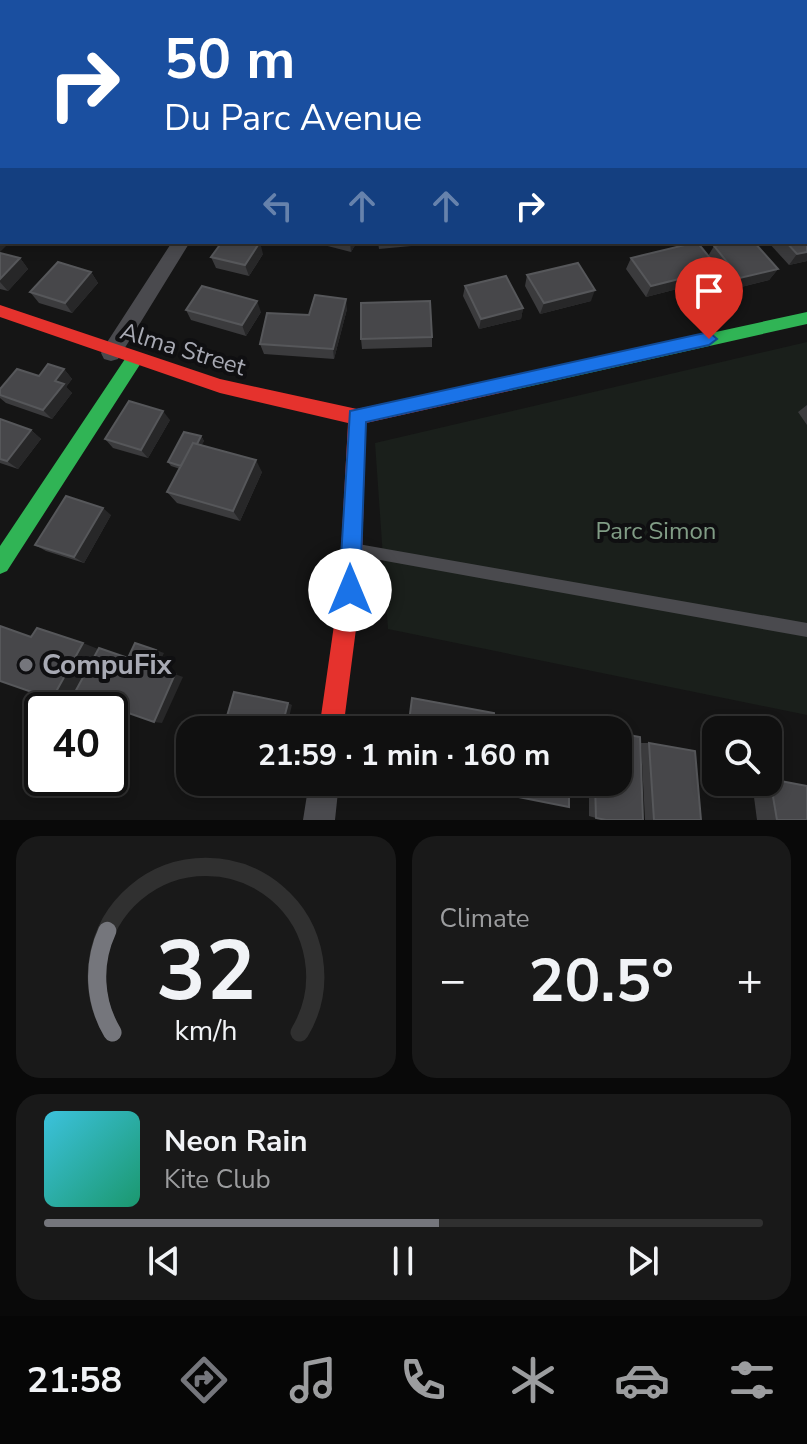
<!DOCTYPE html>
<meta charset="utf-8">
<style>
:root{--surface:#101010;--page:#191919;--text:#f1f3f6;--muted:#9c9d9f;--line:#303030;--accent:#75767c}
body{margin:0;font-family:"Nunito Sans",sans-serif;background:var(--page);color:var(--text);height:100vh;display:flex;flex-direction:column;font-size:30px;white-space:nowrap}
*{box-sizing:border-box;margin:0}
p{font-size:26px;color:var(--muted)}
.icon{flex:none;width:44px;height:44px;fill:none;stroke:currentColor;stroke-width:2;stroke-linecap:round;stroke-linejoin:round}
.map{position:relative;height:820px;overflow:hidden}
.sheet{display:flex;flex-direction:column;gap:16px;padding:16px;background:#090909;flex:1}
.sheet>*{flex:none}
.banner{position:absolute;left:0px;top:0px;width:808px;height:244px;box-shadow:0 4px 12px #0003,0 0 0 2px var(--line);background:#1a4fa0;color:#fff;overflow:hidden}
.buttons{position:absolute;left:702px;top:716px;display:grid;gap:16px}
.buttons a{display:grid;place-items:center;width:80px;height:80px;border-radius:16px;background:var(--surface);box-shadow:0 4px 12px #0003,0 0 0 2px var(--line);font-size:40px}
.speed{position:absolute;left:24px;top:692px;display:flex;gap:16px;font-size:40px;font-weight:700;text-align:center}
.speed>*{display:grid;place-content:center;width:104px;height:104px;border-radius:50%;background:var(--surface);box-shadow:0 4px 12px #0003,0 0 0 2px var(--line);line-height:1}
.speed .limit{border:4px solid #111;border-radius:12px;background:#fff;color:#111}
.pin{position:absolute;display:grid;place-items:center;width:68px;height:68px;color:#fff;margin:-82px -34px;border-radius:50% 50% 50% 0;rotate:-45deg;box-shadow:0 0 8px #0007}
.pin .icon{rotate:45deg}
.me{position:absolute;width:88px;margin:-44px;rotate:0deg;stroke-linejoin:round;filter:drop-shadow(0 0 6px #0008)}
.turn{display:flex;align-items:center;gap:28px;height:168px;padding:0 32px;font-size:36px}
.turn .icon{width:104px;height:104px;stroke-width:2.5}
.turn b{display:block;font-size:56px;line-height:68px}
.lanes{display:flex;align-items:center;height:76px;padding:0 32px;background:#0003;justify-content:center;gap:40px;direction:ltr}
.lanes .off{opacity:.35}
.big{font-size:60px;font-weight:700;line-height:1.1}
.sheet .tile{flex:1;display:flex;flex-direction:column;justify-content:center;gap:12px;min-width:0;padding:0 28px;border-radius:24px;background:var(--page)}
.sheet .dial{align-items:center;gap:0}
.dial svg{height:208px;overflow:visible;fill:none;stroke:var(--line);stroke-width:7;stroke-linecap:round;text-anchor:middle}
.dial text{fill:var(--text);stroke:none}
.song{display:flex;align-items:center;gap:24px}
.cover{width:96px;height:96px;border-radius:12px;background:linear-gradient(135deg,hsl(190 70% 55%),hsl(160 70% 35%))}
.played{height:8px;border-radius:4px;background:linear-gradient(90deg,var(--accent) 55%,var(--line) 55%)}
.keys{display:flex;justify-content:space-around;direction:ltr}
.heat{display:flex;justify-content:space-between;align-items:center;font-size:44px;direction:ltr}
.sheet .tiles{flex:1;display:grid;gap:16px;grid-template-columns:1fr 1fr}
.tile:last-child{grid-column:span 2}
.trip{position:absolute;left:176px;top:716px;width:456px;height:80px;border-radius:24px;background:var(--surface);box-shadow:0 4px 12px #0003,0 0 0 2px var(--line);font-weight:700;line-height:80px;text-align:center}
.menu{display:flex;height:128px;justify-content:space-around;align-items:center;background:#060606;color:var(--muted)}
.menu .icon{width:56px;height:56px}
.menu .selected{color:var(--accent)}
.menu b{font-size:36px;color:var(--text)}
.map>svg:first-child{display:block}
.green{fill:#1a1f1b}
.lines{fill:none;stroke-linecap:round;stroke-linejoin:round}
.lane{fill:#4a4a4e;fill-rule:evenodd}
.street{fill:#4a4a4e;fill-rule:evenodd}
.fast{fill:#30b455;fill-rule:evenodd}
.jam{fill:#e5322d;fill-rule:evenodd}
.wall{fill:#3b3b3d}
.shaded-wall{fill:#272728}
.building{fill:#47474a;stroke:#56575a;stroke-width:2}
.route{fill:#1a73e8;stroke:#114b97;stroke-width:2}
.poi-dot{fill:#75767c;stroke:#0f0f11;stroke-width:3}
.labels{text-anchor:middle;dominant-baseline:central;stroke-width:8;stroke-linejoin:round;paint-order:stroke}
.street-label{font-size:24px;fill:#a8aab4;stroke:#0f0f11}
.park-label{font-size:24px;fill:#819d86;stroke:#0f0f11}
.near-poi-label{font-size:28px;font-weight:bold;fill:#a8aab4;stroke:#0f0f11;text-anchor:start}
</style>
<div class="map">
<svg width="807" height="820" viewBox="0 0 807 820">
<rect width="100%" height="100%" fill="#151515"/>
<path class="green" d="M807 342V715L388 629 375 443Z"/>
<g class="lines">
<path class="lane" d="M726 0H739L742 2H726Z
M807 1V5H806V2H804Z
M806 19H807V23H806Z
M358 544 807 623V637L358 556 354 554 352 550 354 546Z"/>
<path class="street" d="M132 0H152L153 2H133Z
M285 0H297V2H285Z
M452 0H464L465 2H453Z
M2 22V30L0 31V23Z
M0 80H2V89H0Z
M172 242H190L118 359 111 361 104 359 101 353 104 347Z
M309 782H339L335 820H303Z"/>
<path class="fast" d="M807 312V324L509 391 503 389 500 384 503 379 509 377Z
M133 354 139 356 142 361 139 366 7 571 0 574V546L127 356Z"/>
<path class="jam" d="M0 305 220 379 357 409 509 377 515 379 518 384 515 389 509 391 366 423 361 590 343 730H319L339 590 348 423 220 393 0 317Z"/>
</g>
<path class="wall" d="M222 0H259L257 2H226L223 1Z
M807 224V261L789 265 768 242H806Z
M312 242H357L351 252Z
M378 242H422V245L379 249Z
M714 246 778 269 769 280 733 289 718 271 712 280 646 297 626 269 631 258 708 256Z
M0 253 20 258 28 269 8 291 0 289Z
M263 254 249 276 216 268 211 257Z
M91 272 98 283 72 313 39 303 30 292Z
M527 275 591 301 540 314 525 286Z
M465 286 523 308 521 319 479 329 463 296Z
M347 309 334 359 264 354 260 344 309 315Z
M186 310 261 312 246 336 191 320Z
M432 337V347L362 349 361 339Z
M64 369 72 379 66 387 72 393 52 419 6 403 0 398V389L39 376Z
M807 405V425L798 412Z
M0 419 31 430 41 439 18 469 0 463Z
M170 420 148 458 113 448 105 439Z
M201 436 204 441 201 445 262 472 240 521 177 503 167 492 180 469 171 466 168 462Z
M111 515 84 563 46 551 35 545Z
M641 743H649L701 820H645Z
M768 779 807 786V820H757L752 782H768Z
M510 782H569L513 796 509 795Z
M589 782H618L596 818 589 816Z"/>
<path class="shaded-wall" d="M2 230V242H10L0 252V232Z
M260 242 263 254 249 276 245 265Z
M350 242H357L351 252Z
M807 252V261L789 265 797 254Z
M20 258 28 269 8 291 0 282V279Z
M719 269 712 280 646 297 651 286Z
M778 269 769 280 733 289 740 278Z
M91 272 98 283 72 313 65 303Z
M595 290 591 301 540 314 544 303Z
M346 299 347 309 334 359 333 349Z
M257 301 261 312 246 336 242 325Z
M523 308 521 319 479 329 481 319Z
M64 369 72 379 66 387 72 393 52 419 43 410 55 381Z
M163 411 170 420 148 458 141 450Z
M31 430 41 439 18 469 7 461Z
M201 436 204 441 188 471 184 467Z
M256 460 262 472 240 521 233 511Z
M103 508 111 515 84 563 74 557Z
M83 643 98 649 70 702 52 699Z
M156 650 164 653 157 668 149 665Z
M175 674 183 677 162 723 154 722Z
M288 703 292 705 286 730H281Z"/>
<path class="building" d="M43 0H79L76 2H40Z
M321 0H345L346 2H321Z
M402 0H426V2H403Z
M498 0H517L518 2H499Z
M0 104 2 105V123L0 124Z
M806 224H807V252L797 254 786 242H806Z
M222 242H260L245 265 211 257Z
M697 242 719 269 651 286 631 258Z
M732 242H754L778 269 740 278 714 246Z
M0 253 20 258 0 279Z
M58 262 91 272 65 303 30 292Z
M578 263 595 290 544 303 527 275Z
M506 276 523 308 481 319 465 286Z
M202 286 257 301 242 325 186 310Z
M315 295 346 299 333 349 260 344 267 313 309 315Z
M430 301 432 337 361 339V303Z
M48 364 64 369 55 381 64 384 43 410 0 395V389L17 369 39 376Z
M129 401 163 411 141 450 105 439Z
M0 419 31 430 7 461 0 459Z
M184 432 201 436 197 444 193 443 181 466 168 462Z
M193 443 256 460 233 511 167 492Z
M66 496 103 508 74 557 35 545Z
M0 626 31 637 37 628 83 643 52 699 0 681Z
M135 643 156 650 149 665 175 674 154 722 74 694 99 648 128 658Z
M234 692 288 703 281 730H223Z
M412 698 494 713 493 730H408Z
M517 725 541 730H516Z
M618 733 640 737 643 820H606L596 818 595 782H618Z
M649 743 695 751 701 820H654Z
M770 779 807 786V820H777Z
M434 782H489L488 792 434 783Z
M514 782H569V807L513 796Z"/>
<path class="route" d="M709 332 717 339 709 345 366 422 360 590 357 597 350 601 342 597 339 590 350 411Z"/>
<circle class="poi-dot" cx="26" cy="665" r="8"/>
<g class="labels">
<g class="street-label">
<text transform="translate(183 349) rotate(17)">Alma Street</text>
</g>
<g class="park-label">
<text x="656" y="531">Parc Simon</text>
</g>
<g class="near-poi-label">
<text x="42" y="665">CompuFix</text>
</g>
</g>
</svg>
<div class="buttons">
<a><svg class="icon" aria-label="search" viewBox="0 0 24 24"><circle cx="10" cy="10" r="6"/><path d="M15 15l6 6"/></svg></a>
</div>
<div class="speed"><div class="limit">40</div></div>
<div class="pin" style="left:709px;top:339px;background:#d93025"><svg class="icon" aria-label="arrive" viewBox="0 0 24 24"><path d="M6 21V4h12l-3 4 3 4H6"/></svg></div>
<svg class="me" style="left:350px;top:590px" viewBox="-20 -20 40 40"><circle r="19" fill="#fff"/><path d="M0-13L10 11 0 6-10 11z" fill="#1a73e8"/></svg>
<div class="trip">21:59 · 1 min · 160 m</div>
<div class="banner">
<div class="turn"><svg class="icon" aria-label="right" viewBox="0 0 24 24"><path d="M7 20v-9h11M14 6l5 5-5 5"/></svg><div><b>50 m</b>Du Parc Avenue</div></div>
<div class="lanes"><svg class="icon off" aria-label="left" viewBox="0 0 24 24"><path d="M17 20v-9H6M10 6l-5 5 5 5"/></svg><svg class="icon off" aria-label="ahead" viewBox="0 0 24 24"><path d="M12 20V5M6 11l6-6 6 6"/></svg><svg class="icon off" aria-label="ahead" viewBox="0 0 24 24"><path d="M12 20V5M6 11l6-6 6 6"/></svg><svg class="icon" aria-label="right" viewBox="0 0 24 24"><path d="M7 20v-9h11M14 6l5 5-5 5"/></svg></div>
</div>
</div>
<section class="sheet">
<div class="tiles">
<div class="tile dial"><svg viewBox="0 0 100 80">
<path d="M14 69A42 42 0 1 1 86 69"/>
<path d="M14 69A42 42 0 0 1 12 30" stroke="#75767c"/>
<text x="50" y="56" font-size="32" font-weight="700">32</text>
<text x="50" y="72" font-size="11">km/h</text>
</svg></div>
<div class="tile"><p>Climate</p>
<div class="heat"><a>−</a><b class="big">20.5°</b><a>+</a></div>
</div>
<div class="tile">
<div class="song"><i class="cover"></i><div><b>Neon Rain</b><p>Kite Club</p></div></div>
<div class="played"></div>
<div class="keys"><svg class="icon" aria-label="previous" viewBox="0 0 24 24"><path d="M18 5L8 12l10 7zM5 5v14"/></svg><svg class="icon" aria-label="pause" viewBox="0 0 24 24"><path d="M8 5v14M16 5v14"/></svg><svg class="icon" aria-label="next" viewBox="0 0 24 24"><path d="M6 5l10 7-10 7zM19 5v14"/></svg></div>
</div>
</div>
</section>
<nav class="menu">
<b>21:58</b>
<svg class="icon selected" aria-label="directions" viewBox="0 0 24 24"><path d="M12 3l9 9-9 9-9-9zM9 14v-3h6M13 9l2 2-2 2"/></svg>
<svg class="icon" aria-label="music" viewBox="0 0 24 24"><path d="M9 18V5l10-2v13"/><circle cx="6" cy="18" r="3"/><circle cx="16" cy="16" r="3"/></svg>
<svg class="icon" aria-label="phone" viewBox="0 0 24 24"><path d="M5 4h4l2 5-3 2q2 4 5 5l2-3 5 2v4C11 20 4 13 5 4z"/></svg>
<svg class="icon" aria-label="climate" viewBox="0 0 24 24"><path d="M12 3v18M4 7l16 10M4 17L20 7"/></svg>
<svg class="icon" aria-label="car" viewBox="0 0 24 24"><path d="M5 17H2v-5l4-1 3-4h7l3 4 3 1v5h-3M9 17h6M6 11h13"/><circle cx="7" cy="17" r="2"/><circle cx="17" cy="17" r="2"/></svg>
<svg class="icon" aria-label="filters" viewBox="0 0 24 24"><path d="M4 7h16M4 17h16"/><circle cx="9" cy="7" r="2"/><circle cx="15" cy="17" r="2"/></svg>
</nav>
